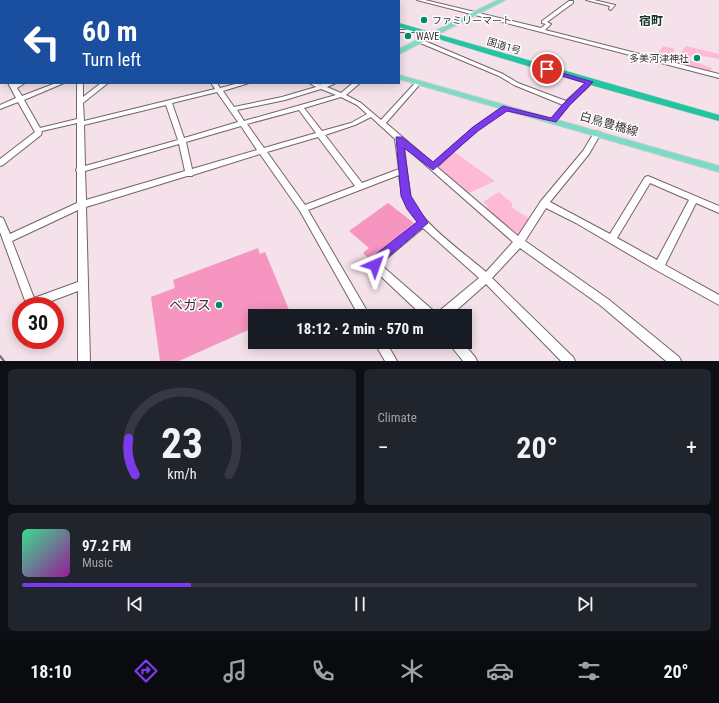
<!DOCTYPE html>
<meta charset="utf-8">
<style>
:root{--surface:#171b24;--page:#20242c;--text:#f1f3f6;--muted:#9ea1a6;--line:#363941;--accent:#7c3aed}
body{margin:0;font-family:"Roboto Condensed","Noto Sans JP",sans-serif;background:var(--page);color:var(--text);height:100vh;display:flex;flex-direction:column;font-size:15px;white-space:nowrap}
*{box-sizing:border-box;margin:0}
p{font-size:13px;color:var(--muted)}
.icon{flex:none;width:22px;height:22px;fill:none;stroke:currentColor;stroke-width:2;stroke-linecap:round;stroke-linejoin:round}
.map{position:relative;height:361px;overflow:hidden}
.details{display:flex;flex-direction:column;gap:8px;padding:8px;background:#0d0f14;flex:1}
.details>*{flex:none}
.guide{position:absolute;left:0px;top:0px;width:400px;height:84px;box-shadow:0 2px 10px #0003;background:#1a4fa0;color:#fff;overflow:hidden}
.speed{position:absolute;left:12px;top:297px;display:flex;gap:8px;font-size:20px;font-weight:700;text-align:center}
.speed>*{display:grid;place-content:center;width:52px;height:52px;border-radius:50%;background:var(--surface);box-shadow:0 2px 10px #0003;line-height:1}
.speed .limit{border:6px solid #d22;background:#fff;color:#111}
.pin{position:absolute;display:grid;place-items:center;width:34px;height:34px;color:#fff;margin:-17px;border:2px solid #fff;border-radius:50%;box-shadow:0 1px 4px #0007}
.me{position:absolute;width:44px;margin:-22px;rotate:43deg;stroke-linejoin:round;filter:drop-shadow(0 0 3px #0008)}
.turn{display:flex;align-items:center;gap:14px;height:84px;padding:0 16px;font-size:18px}
.turn .icon{width:52px;height:52px;stroke-width:2.5}
.turn b{display:block;font-size:28px;line-height:34px}
.big{font-size:30px;font-weight:700;line-height:1.1}
.details .card{flex:1;display:flex;flex-direction:column;justify-content:center;gap:6px;min-width:0;padding:0 14px;border-radius:6px;background:var(--page)}
.details .dial{align-items:center;gap:0}
.dial svg{height:104px;overflow:visible;fill:none;stroke:var(--line);stroke-width:7;stroke-linecap:round;text-anchor:middle}
.dial text{fill:var(--text);stroke:none}
.song{display:flex;align-items:center;gap:12px}
.cover{width:48px;height:48px;border-radius:6px;background:linear-gradient(135deg,hsl(150 70% 55%),hsl(300 70% 35%))}
.played{height:4px;border-radius:2px;background:linear-gradient(90deg,var(--accent) 25%,var(--line) 25%)}
.keys{display:flex;justify-content:space-around;direction:ltr}
.heat{display:flex;justify-content:space-between;align-items:center;font-size:22px;direction:ltr}
.details .tiles{flex:1;display:grid;gap:8px;grid-template-columns:1fr 1fr}
.card:last-child{grid-column:span 2}
.trip{position:absolute;left:248px;top:309px;width:224px;height:40px;border-radius:0px;background:var(--surface);box-shadow:0 2px 10px #0003;font-weight:700;line-height:40px;text-align:center}
.tab-bar{display:flex;height:64px;justify-content:space-around;align-items:center;background:#090b0e;color:var(--muted)}
.tab-bar .icon{width:28px;height:28px}
.tab-bar .on{color:var(--accent)}
.tab-bar b{font-size:18px;color:var(--text)}
.map>svg:first-child{display:block}
.green{fill:#feb9d6}
.building{fill:#f695c0}
.lines{fill:none;stroke-linecap:round;stroke-linejoin:round}
.minor-casing{stroke:#74646a;stroke-width:2}
.major-casing{stroke:#cccaca;stroke-width:2}
.highway-casing{stroke:#cccaca;stroke-width:1}
.minor{fill:#fff;fill-rule:evenodd}
.major{fill:#7adcc7;fill-rule:evenodd}
.highway{fill:#22c4a1;fill-rule:evenodd}
.rail{stroke:#82767b;stroke-width:2.5}
.route{fill:#7c3aed;stroke:#51269a}
.poi-dot{fill:#028a70;stroke:#fff;stroke-width:1.5}
.labels{text-anchor:middle;dominant-baseline:central;stroke-width:3;stroke-linejoin:round;paint-order:stroke}
.far-poi-label{font-size:10px;fill:#393235;stroke:#fff;text-anchor:start}
.far-street-label{font-size:10px;fill:#393235;stroke:#fff}
.far-quarter-label{font-size:12px;font-weight:bold;fill:#14332b;stroke:#fff}
.street-label{font-size:12px;fill:#393235;stroke:#fff}
.near-poi-label{font-size:14px;fill:#393235;stroke:#fff;text-anchor:end}
</style>
<div class="map">
<svg width="719" height="361" viewBox="0 0 719 361">
<rect width="100%" height="100%" fill="#f4e1e9"/>
<path class="green" d="M663 46 675 49 667 61 654 58Z
M686 46 719 54V59L693 54 689 60 712 68 710 72 673 62Z
M453 151 495 181 467 194 437 168V166Z
M499 192 513 204 511 207 532 220 519 237H516L484 209 488 206 483 202Z"/>
<path class="building" d="M388 203 414 223 370 260 363 253 369 248 349 231Z
M258 248 260 254 265 252 290 312 281 316H255V327L179 361H160L151 297 175 288 173 280Z"/>
<g class="lines">
<defs>
<path id="minor" d="M63 0H69L70 1H64Z
M77 0H81V1H77Z
M105 0H111L112 1H106Z
M251 0H257L258 1H252Z
M417 0H425L541 28 546 24 542 23V21L569 1H573V3L547 22 551 24 545 30 719 74V78Z
M586 0H594L615 5 611 10 609 9 610 6Z
M0 8H1V11H0Z
M0 30H1V32H0Z
M399 30H420L422 31 420 32H399Z
M420 39 503 74 518 83 566 101 588 81 590 80 593 82 569 105 555 122 553 123 550 121 563 105 514 85 499 76 418 42 417 41Z
M0 60H1V64H0Z
M418 81 421 83 420 84 386 123 433 163 473 128 503 107H507L508 108 477 130 437 167 518 236 541 201 583 151 595 131H597L601 133 589 154 550 202 610 234 645 177 648 176 719 206V213L696 203 665 265 719 295V305L656 270 576 223 546 208 525 241 608 299 679 357 681 361H666L600 305 520 248 492 278 573 357 575 361H561L486 284 450 316H437L438 312 479 278 423 228 380 264 435 312 436 316H423L372 268 370 265 372 259 418 222C403 203 402 199 399 175L308 210 370 316H359L300 211 260 154 193 175 192 176H187L86 207 90 361H78V291L38 306H27L0 232V217L3 218 10 234 77 203V172L76 170 77 168V123L42 131 41 135 3 165 0 166V159L35 132 18 102 0 109V105L16 98 8 83 15 84 25 83 17 88 22 96 56 83H64L24 100 40 128 77 119V83H83V97L101 83H108L83 103 84 121 215 89 211 83H217L220 88 239 83H249L223 91 234 107 282 97 316 87 309 83C313 83 318 85 322 84 327 84 331 83 336 83L327 87 341 93 353 83H360L346 95 361 103 381 120 416 82ZM321 89 336 95 244 121 237 110 285 100ZM217 92 238 122 184 138 172 103ZM341 97 357 105 367 114 351 123 322 131 304 108ZM166 105 178 140 85 166 84 125ZM299 110 316 133 264 148 247 124ZM371 117 395 139 399 169 362 183 325 135 355 125ZM241 126 257 150 192 169 186 142ZM318 137 355 186 305 205 267 152ZM179 144 185 171 86 200 85 171ZM404 146 513 242 486 272C463 252 422 224 410 197ZM650 183 689 200 657 260 617 238ZM78 210V282L34 298 12 241Z
M374 342H386L397 361H385Z
M449 342H462L475 357 477 361H463L451 346Z"/>
<path id="major" d="M149 0H157L158 1H150Z
M498 0H505L399 54V49Z
M0 66H1V70H0Z
M399 75 719 166V172L399 79Z"/>
<path id="highway" d="M314 0H323L324 1H315Z
M399 23 719 115V121L587 84 399 27Z"/>
</defs>
<use href="#minor" class="minor-casing"/>
<use href="#major" class="major-casing"/>
<use href="#highway" class="highway-casing"/>
<use href="#minor" class="minor"/>
<use href="#major" class="major"/>
<use href="#highway" class="highway"/>
<path class="rail" d="M0 356 4 361"/>
</g>
<path class="route" d="M545 68 593 82 569 106 556 122 507 111 478 131 433 170 404 148 411 196 428 223 381 263 379 268H371L369 262 371 258 417 222 407 209 401 196 396 137H402L433 162 473 127 503 106 551 118 564 103 585 83 545 71Z"/>
<g class="poi-dot">
<circle cx="424" cy="20" r="4"/>
<circle cx="408" cy="36" r="4"/>
<circle cx="697" cy="58" r="4"/>
<circle cx="219" cy="305" r="4"/>
</g>
<g class="labels">
<g class="far-poi-label">
<text x="432" y="20">ファミリーマート</text>
<text x="416" y="36">WAVE</text>
<text x="689" y="58" text-anchor="end">多美河津神社</text>
</g>
<g class="far-street-label">
<text transform="translate(504 46) rotate(17)">国道1号</text>
</g>
<g class="far-quarter-label">
<text x="651" y="21">宿町</text>
</g>
<g class="street-label">
<text transform="translate(609 124) rotate(16)">白鳥豊橋線</text>
</g>
<g class="near-poi-label">
<text x="211" y="305">ベガス</text>
</g>
</g>
</svg>
<div class="speed"><div class="limit">30</div></div>
<div class="pin" style="left:547px;top:69px;background:#d93025"><svg class="icon" aria-label="arrive" viewBox="0 0 24 24"><path d="M6 21V4h12l-3 4 3 4H6"/></svg></div>
<svg class="me" style="left:375px;top:265px" viewBox="-20 -20 40 40"><path d="M0-17L14 15 0 8-14 15z" fill="#7c3aed" stroke="#fff" stroke-width="4"/></svg>
<div class="trip">18:12 · 2 min · 570 m</div>
<div class="guide">
<div class="turn"><svg class="icon" aria-label="left" viewBox="0 0 24 24"><path d="M17 20v-9H6M10 6l-5 5 5 5"/></svg><div><b>60 m</b>Turn left</div></div>
</div>
</div>
<section class="details">
<div class="tiles">
<div class="card dial"><svg viewBox="0 0 100 80">
<path d="M14 69A42 42 0 1 1 86 69"/>
<path d="M14 69A42 42 0 0 1 9 41" stroke="#7c3aed"/>
<text x="50" y="56" font-size="32" font-weight="700">23</text>
<text x="50" y="72" font-size="11">km/h</text>
</svg></div>
<div class="card"><p>Climate</p>
<div class="heat"><a>−</a><b class="big">20°</b><a>+</a></div>
</div>
<div class="card">
<div class="song"><i class="cover"></i><div><b>97.2 FM</b><p>Music</p></div></div>
<div class="played"></div>
<div class="keys"><svg class="icon" aria-label="previous" viewBox="0 0 24 24"><path d="M18 5L8 12l10 7zM5 5v14"/></svg><svg class="icon" aria-label="pause" viewBox="0 0 24 24"><path d="M8 5v14M16 5v14"/></svg><svg class="icon" aria-label="next" viewBox="0 0 24 24"><path d="M6 5l10 7-10 7zM19 5v14"/></svg></div>
</div>
</div>
</section>
<nav class="tab-bar">
<b>18:10</b>
<svg class="icon on" aria-label="directions" viewBox="0 0 24 24"><path d="M12 3l9 9-9 9-9-9zM9 14v-3h6M13 9l2 2-2 2"/></svg>
<svg class="icon" aria-label="music" viewBox="0 0 24 24"><path d="M9 18V5l10-2v13"/><circle cx="6" cy="18" r="3"/><circle cx="16" cy="16" r="3"/></svg>
<svg class="icon" aria-label="phone" viewBox="0 0 24 24"><path d="M5 4h4l2 5-3 2q2 4 5 5l2-3 5 2v4C11 20 4 13 5 4z"/></svg>
<svg class="icon" aria-label="climate" viewBox="0 0 24 24"><path d="M12 3v18M4 7l16 10M4 17L20 7"/></svg>
<svg class="icon" aria-label="car" viewBox="0 0 24 24"><path d="M5 17H2v-5l4-1 3-4h7l3 4 3 1v5h-3M9 17h6M6 11h13"/><circle cx="7" cy="17" r="2"/><circle cx="17" cy="17" r="2"/></svg>
<svg class="icon" aria-label="filters" viewBox="0 0 24 24"><path d="M4 7h16M4 17h16"/><circle cx="9" cy="7" r="2"/><circle cx="15" cy="17" r="2"/></svg>
<b>20°</b>
</nav>
